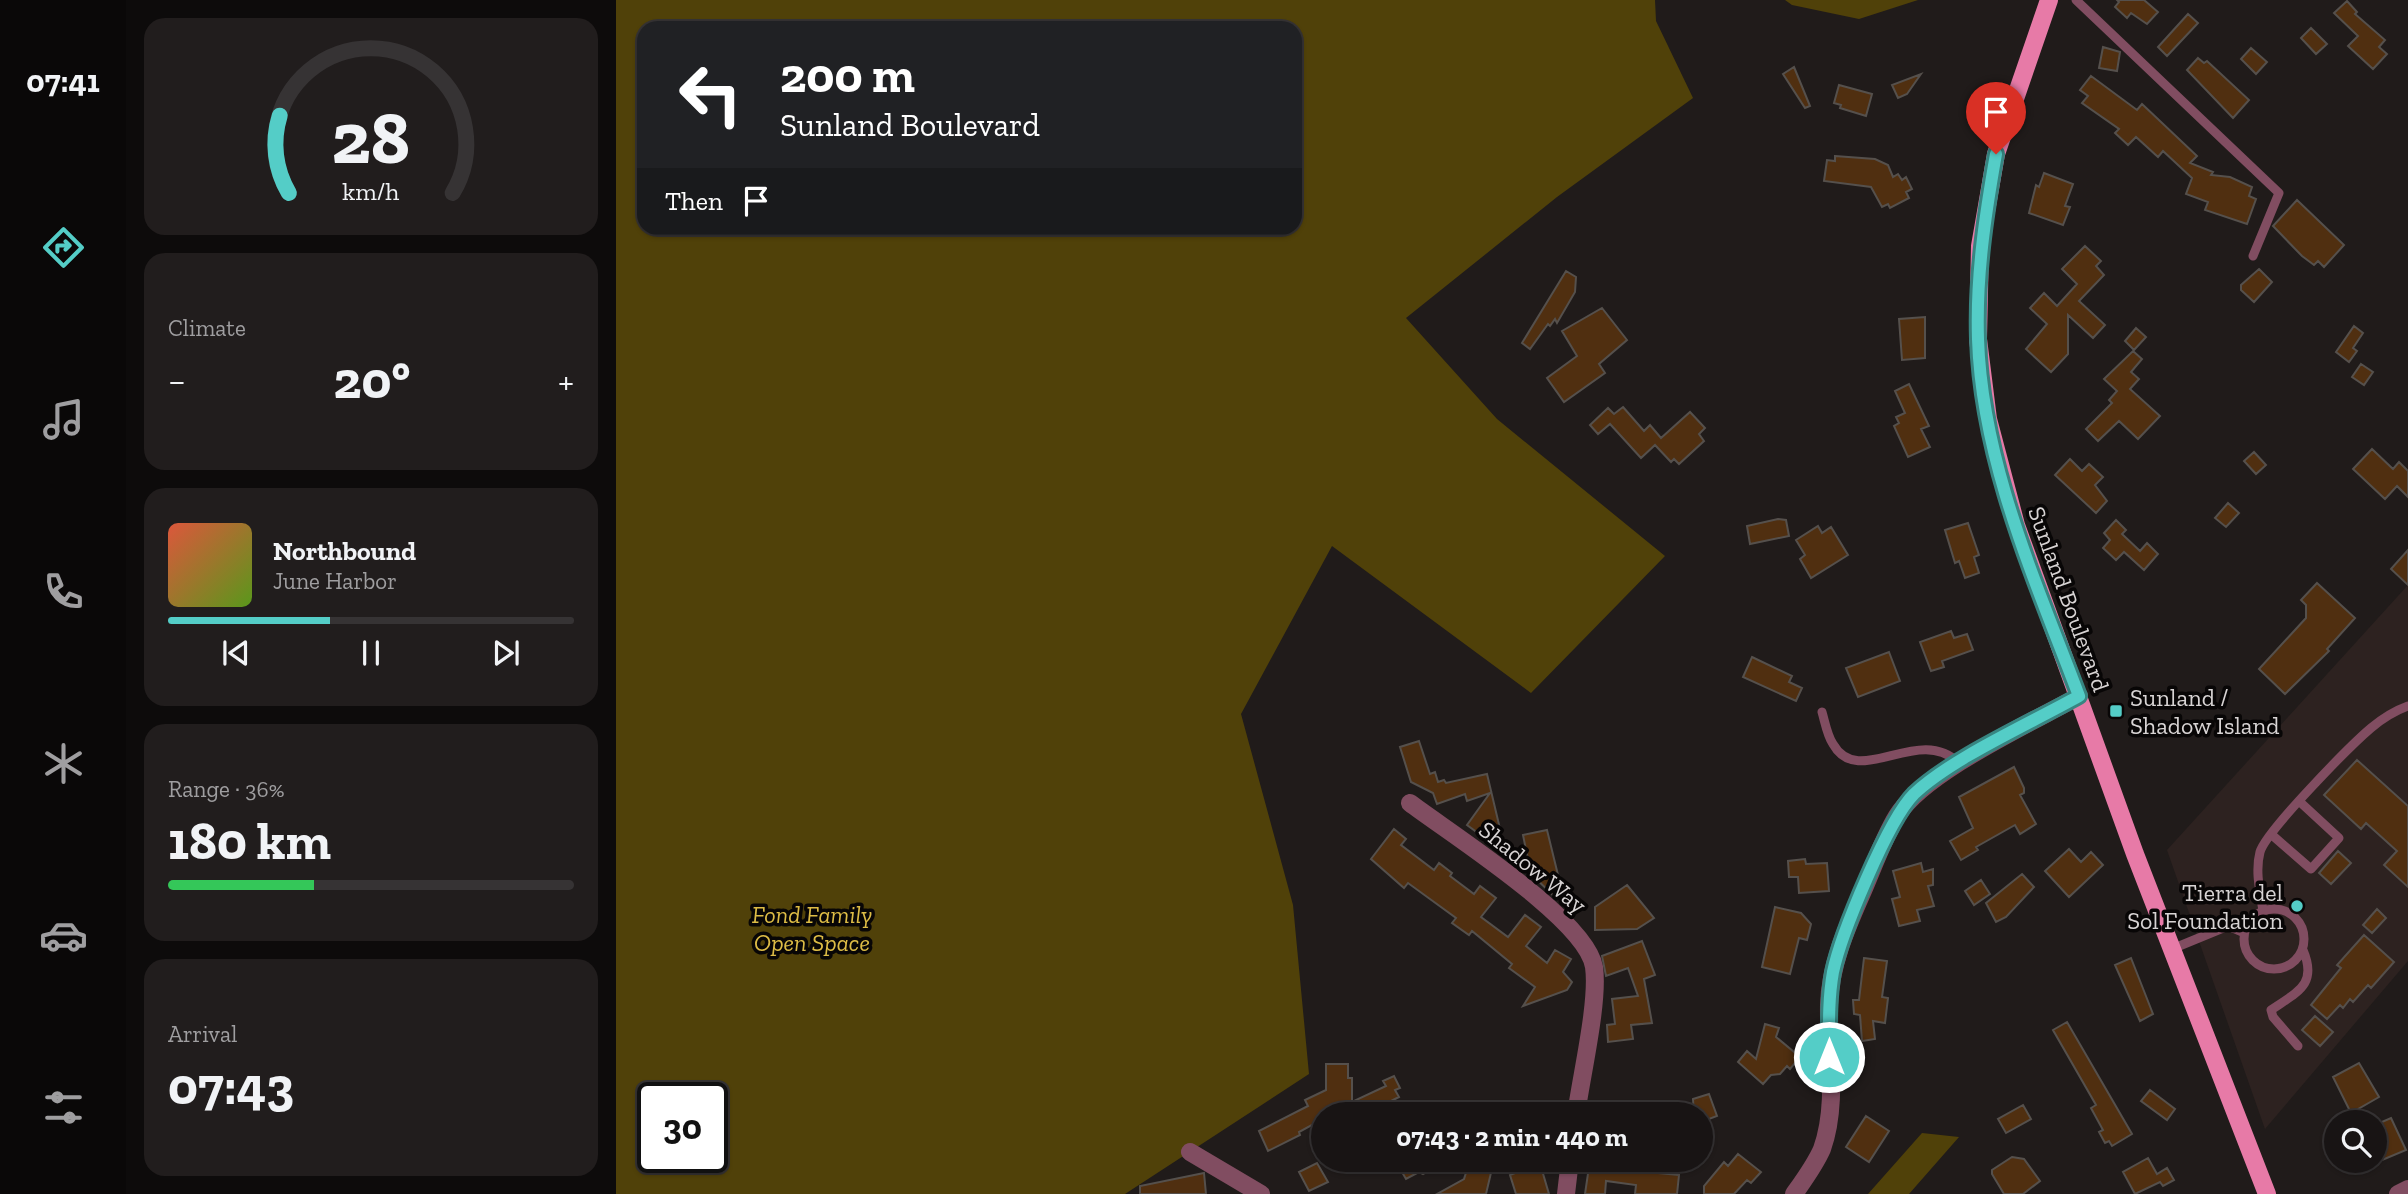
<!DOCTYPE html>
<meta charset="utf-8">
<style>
:root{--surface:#181414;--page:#211d1d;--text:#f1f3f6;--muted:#9f9ea0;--line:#363334;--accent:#54cdc7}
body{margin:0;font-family:"Zilla Slab",serif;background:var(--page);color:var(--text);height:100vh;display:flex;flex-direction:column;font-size:26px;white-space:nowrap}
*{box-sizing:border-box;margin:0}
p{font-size:23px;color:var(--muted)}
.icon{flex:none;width:38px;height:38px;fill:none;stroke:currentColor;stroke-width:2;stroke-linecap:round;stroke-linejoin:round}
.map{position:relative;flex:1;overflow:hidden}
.panel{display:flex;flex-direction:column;gap:18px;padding:18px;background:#0d0b0b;width:490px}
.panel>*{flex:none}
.banner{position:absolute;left:21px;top:21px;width:665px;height:214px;border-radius:21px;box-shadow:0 2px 5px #0004,0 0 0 2px var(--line);background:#202124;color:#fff;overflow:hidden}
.buttons{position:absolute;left:1708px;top:1110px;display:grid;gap:14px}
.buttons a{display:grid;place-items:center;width:63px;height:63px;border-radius:50%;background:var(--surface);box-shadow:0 2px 5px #0004,0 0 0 2px var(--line);font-size:35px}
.speed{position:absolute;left:21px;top:1082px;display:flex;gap:14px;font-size:35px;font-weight:700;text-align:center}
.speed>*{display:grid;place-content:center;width:91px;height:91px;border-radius:50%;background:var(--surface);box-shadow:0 2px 5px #0004,0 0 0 2px var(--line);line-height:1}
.speed .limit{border:4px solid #111;border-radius:10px;background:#fff;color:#111}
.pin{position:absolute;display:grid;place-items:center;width:60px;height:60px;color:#fff;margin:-72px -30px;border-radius:50% 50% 50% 0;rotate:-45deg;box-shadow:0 0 7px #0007}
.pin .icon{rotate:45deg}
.me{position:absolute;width:77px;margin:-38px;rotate:0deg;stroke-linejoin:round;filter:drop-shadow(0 0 5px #0008)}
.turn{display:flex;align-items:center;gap:24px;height:147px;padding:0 28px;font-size:32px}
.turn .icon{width:91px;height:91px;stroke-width:2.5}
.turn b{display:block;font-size:49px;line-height:60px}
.then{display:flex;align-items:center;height:66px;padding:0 28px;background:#0003;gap:14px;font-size:26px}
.big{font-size:52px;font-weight:800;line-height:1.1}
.panel .card{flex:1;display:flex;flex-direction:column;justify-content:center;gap:10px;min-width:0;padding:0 24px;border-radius:21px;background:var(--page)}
.panel .dial{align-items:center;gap:0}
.dial svg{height:182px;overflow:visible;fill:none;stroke:var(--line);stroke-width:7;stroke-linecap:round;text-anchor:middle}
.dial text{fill:var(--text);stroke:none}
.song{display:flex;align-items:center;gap:21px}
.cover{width:84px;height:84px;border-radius:10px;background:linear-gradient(135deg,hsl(10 70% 55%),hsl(90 70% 35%))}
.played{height:7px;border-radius:4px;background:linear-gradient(90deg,var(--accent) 40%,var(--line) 40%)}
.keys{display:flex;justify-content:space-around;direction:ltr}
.heat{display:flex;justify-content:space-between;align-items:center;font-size:38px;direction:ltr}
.charge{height:10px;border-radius:5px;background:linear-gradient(90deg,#34c759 36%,var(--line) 0)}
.trip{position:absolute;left:695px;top:1102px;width:402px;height:70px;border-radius:35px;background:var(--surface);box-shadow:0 2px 5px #0004,0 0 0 2px var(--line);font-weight:800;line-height:70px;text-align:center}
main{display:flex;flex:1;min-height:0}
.menu{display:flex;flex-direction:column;width:126px;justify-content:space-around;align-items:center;background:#0a0808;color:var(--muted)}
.menu .icon{width:49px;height:49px}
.menu .current{color:var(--accent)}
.menu b{font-size:32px;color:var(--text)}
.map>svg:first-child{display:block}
.built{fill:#2d2220}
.green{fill:#504109;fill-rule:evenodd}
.building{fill:#502f10;stroke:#55504c;stroke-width:2}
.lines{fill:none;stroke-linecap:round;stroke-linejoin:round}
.service{stroke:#814d61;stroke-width:9}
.minor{stroke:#814d61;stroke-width:18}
.primary{stroke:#e77aa7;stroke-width:18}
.route-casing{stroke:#378581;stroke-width:18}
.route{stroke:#54cdc7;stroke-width:12}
.poi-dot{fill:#54cdc7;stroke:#080606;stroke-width:2.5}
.labels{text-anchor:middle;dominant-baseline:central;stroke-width:7;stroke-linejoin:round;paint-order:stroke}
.street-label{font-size:24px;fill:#d8d4d4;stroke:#080606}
.poi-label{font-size:24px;fill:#d8d4d4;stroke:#080606;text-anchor:start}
.park-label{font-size:24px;font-style:italic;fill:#ddbc46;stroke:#080606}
</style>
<main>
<nav class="menu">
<b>07:41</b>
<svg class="icon current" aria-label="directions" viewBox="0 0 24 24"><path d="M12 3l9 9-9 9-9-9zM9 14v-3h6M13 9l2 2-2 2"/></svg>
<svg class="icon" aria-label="music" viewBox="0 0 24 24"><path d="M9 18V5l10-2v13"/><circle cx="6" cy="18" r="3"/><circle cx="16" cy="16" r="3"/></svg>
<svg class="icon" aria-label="phone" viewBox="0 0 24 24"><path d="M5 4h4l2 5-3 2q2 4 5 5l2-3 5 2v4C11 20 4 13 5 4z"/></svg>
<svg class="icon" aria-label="climate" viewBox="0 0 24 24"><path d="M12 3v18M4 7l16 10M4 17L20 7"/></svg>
<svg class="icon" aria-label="car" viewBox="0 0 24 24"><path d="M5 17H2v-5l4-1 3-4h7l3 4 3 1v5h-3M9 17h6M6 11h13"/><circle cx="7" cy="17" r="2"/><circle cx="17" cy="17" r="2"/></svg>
<svg class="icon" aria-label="filters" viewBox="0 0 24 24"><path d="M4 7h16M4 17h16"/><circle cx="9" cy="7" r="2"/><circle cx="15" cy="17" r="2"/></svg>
</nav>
<section class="panel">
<div class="card dial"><svg viewBox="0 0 100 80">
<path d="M14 69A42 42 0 1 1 86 69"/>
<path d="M14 69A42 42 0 0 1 10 35" stroke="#54cdc7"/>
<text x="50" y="56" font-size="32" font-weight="700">28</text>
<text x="50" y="72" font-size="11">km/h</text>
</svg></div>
<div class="card"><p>Climate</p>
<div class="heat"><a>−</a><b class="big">20°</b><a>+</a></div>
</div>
<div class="card">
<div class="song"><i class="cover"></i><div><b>Northbound</b><p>June Harbor</p></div></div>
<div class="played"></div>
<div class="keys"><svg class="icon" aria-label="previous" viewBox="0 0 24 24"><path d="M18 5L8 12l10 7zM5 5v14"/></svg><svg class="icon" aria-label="pause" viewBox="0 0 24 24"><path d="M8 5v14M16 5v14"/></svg><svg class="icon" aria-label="next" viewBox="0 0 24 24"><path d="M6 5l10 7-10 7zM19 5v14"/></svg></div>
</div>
<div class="card"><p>Range · 36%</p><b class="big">180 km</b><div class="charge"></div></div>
<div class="card"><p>Arrival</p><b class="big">07:43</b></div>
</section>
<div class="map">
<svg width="1792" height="1194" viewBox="0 0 1792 1194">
<rect width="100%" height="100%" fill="#201b1a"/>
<path class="built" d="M1792 585V961L1649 1129 1551 850Z"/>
<path class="green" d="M0 0H1039L1040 21 1077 98 941 197 790 318 881 419 1049 556 915 693 716 546 625 714 677 905 693 1074 509 1194H0ZM28 28H679V228H28ZM37 1097H96V1157H37Z
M1169 0H1302L1243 19 1176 5Z
M1306 1133 1343 1137 1293 1194H1252Z"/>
<path class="building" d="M1501 0H1528L1542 12 1531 24 1515 13 1511 18 1499 7 1503 2Z
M1731 1 1741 12 1739 14 1769 40 1763 47 1771 54 1757 69 1732 46 1742 36 1718 13Z
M1572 14 1582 23 1551 56 1542 47Z
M1695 28 1711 44 1700 54 1685 38Z
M1487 47 1504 52 1501 71 1483 68Z
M1635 48 1651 62 1640 74 1625 59Z
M1582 58 1588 63 1591 61 1633 100 1617 118 1571 70Z
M1178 67 1194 106 1189 108 1167 74Z
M1305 74 1291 94 1282 98 1276 85Z
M1475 76 1521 110 1526 104 1581 156 1574 163 1597 172 1595 175 1614 177 1636 187 1633 196 1640 199 1631 224 1589 210 1592 202 1570 194 1576 178 1547 151 1542 157 1520 137 1512 145 1499 133 1503 129 1466 103 1472 96 1464 90Z
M1223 85 1256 94 1250 116 1224 108 1225 105 1218 103Z
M1219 156 1259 159 1272 165 1277 177 1282 174 1286 180 1290 177 1296 189 1290 192 1293 198 1274 208 1272 204 1266 207 1255 187 1208 181 1211 160 1219 161Z
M1428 173 1457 184 1449 206 1454 207 1447 225 1413 213 1420 185 1423 187Z
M1681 200 1728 245 1708 267 1702 261 1698 265 1686 256 1657 226Z
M1469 246 1485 261 1480 266 1488 275 1463 301 1489 325 1477 338 1452 315V354L1435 372 1410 349 1431 324 1414 308 1428 293 1441 306 1461 284 1446 269Z
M1643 269 1656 282 1638 302 1625 290V285Z
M950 271 960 277 959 292 941 323 939 319 934 326 932 324 914 349 906 343Z
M986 308 1011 340 983 364 989 373 948 402 931 378 961 356 946 331Z
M1309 317V358L1286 360 1283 319Z
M1738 326 1747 333 1737 348 1741 351 1733 362 1720 352Z
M1520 328 1530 337 1518 350 1509 341Z
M1517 351 1526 359 1515 372 1523 379 1514 389 1544 416 1522 439 1503 421 1482 441 1470 429 1496 403 1493 400 1501 391 1488 379Z
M1745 364 1757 372 1748 385 1736 377Z
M1293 384 1313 426 1305 429 1314 447 1292 457 1278 426 1283 423 1280 417 1289 413 1279 391Z
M1007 407 1028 431 1034 425 1045 438 1074 412 1089 428 1083 434 1088 441 1063 464 1058 459 1055 462 1039 445 1025 458 994 424 982 434 974 425 992 408 998 414Z
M1756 449 1777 469 1783 462 1792 471V497L1781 486 1769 499 1737 469Z
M1638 452 1650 465 1640 474 1628 461Z
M1454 459 1466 471 1473 464 1487 477 1479 485 1491 501 1480 513 1439 475Z
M1612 503 1623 513 1610 527 1599 518Z
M1162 519 1170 520 1173 536 1134 544 1131 526Z
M1500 520 1510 530 1506 534 1524 551 1531 543 1542 554 1528 570 1508 552 1500 560 1487 548 1494 540 1488 533Z
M1352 523 1363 555 1358 557 1363 573 1349 578 1343 561 1339 563 1329 530Z
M1202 526 1206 533 1215 527 1232 555 1195 578 1184 559 1189 555 1180 540Z
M1792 550V585L1775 569Z
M1701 583 1739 618 1711 649 1713 651 1669 694 1643 669 1690 618V605L1685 600Z
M1335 631 1338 638 1351 634 1357 650 1326 661 1328 667 1315 671 1304 642Z
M1273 652 1284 681 1242 697 1230 668Z
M1136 657 1176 676 1173 682 1186 688 1180 701 1127 677Z
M803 741 814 774 819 772 822 782 828 780 830 783 871 774 885 833 877 844 851 825 874 793 851 801 849 794 821 804 817 793 795 782 784 747Z
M1741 760 1792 806V887L1768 865 1781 851 1750 823 1745 829 1708 795Z
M1398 767 1408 788V793L1404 795 1420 824 1404 834 1399 825 1360 847 1362 850 1345 860 1334 841 1357 828 1343 797Z
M778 829 790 839 785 845 818 870 823 863 836 873 834 876 858 894 864 886 880 898 865 917 892 937 909 915 925 927 910 946 931 963 939 950 955 959 947 972 956 982 951 990 907 1006 919 987 893 968 896 964 856 931 853 935 836 923 840 918 792 883 788 888 755 859Z
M931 830 942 875 952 884 939 897 915 874 907 835Z
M1453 849 1465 862 1475 852 1487 865 1453 897 1429 871Z
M1722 851 1735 863 1715 884 1703 873Z
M1189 859 1190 864 1211 863 1213 891 1183 893 1182 877H1173L1172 861Z
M1305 863 1307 872 1317 869V885L1312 886 1318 906 1301 910 1304 921 1283 926 1276 899 1284 897 1277 871Z
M1406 874 1418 887 1390 917 1380 922 1370 903Z
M1365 880 1374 894 1358 905 1349 891Z
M1011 885 1038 918 1021 929 979 930V907Z
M1159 907 1185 913 1195 924 1191 940 1183 938 1174 974 1146 967Z
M1761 909 1770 918 1756 933 1747 925Z
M1748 935 1778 962 1755 988 1752 985 1737 1002 1734 999 1727 1008 1724 1005 1711 1019 1695 1005 1725 968 1721 965Z
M1026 941 1039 975 1028 979 1036 1023 1015 1025 1017 1039 992 1042 991 1025 999 1024 996 999 1022 996 1012 968 990 976 986 956Z
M1248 958 1271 961 1266 997 1272 998 1269 1023 1257 1021 1259 1039 1246 1041 1244 1015 1238 1014 1237 1000H1243Z
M1515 958 1537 1014 1524 1021 1499 965Z
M1699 1016 1717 1032 1704 1046 1686 1030Z
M1451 1022 1516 1134 1496 1146 1493 1141 1489 1143 1483 1132 1487 1130 1475 1108 1480 1105 1437 1030Z
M1149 1024 1163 1028 1160 1037 1184 1057 1174 1069 1171 1066 1164 1074 1155 1075 1147 1084 1122 1062 1131 1051 1140 1059Z
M1743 1063 1763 1097 1735 1113 1717 1077Z
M710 1064H732V1078H736V1102L770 1086 767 1081 778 1076 784 1088 779 1090 783 1097 775 1101 782 1115H707V1119L683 1132 684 1135 652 1151 643 1131 692 1106 689 1100 710 1090Z
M1534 1090 1559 1109 1551 1120 1525 1101Z
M1093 1094 1101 1116 1085 1122V1115H1078L1077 1099Z
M1407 1105 1415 1119 1390 1133 1382 1119Z
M1250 1116 1273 1131 1253 1162 1230 1147Z
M1775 1118 1790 1150 1759 1163V1125Z
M1122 1154 1145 1172 1135 1183 1131 1180 1118 1194H1088V1186L1108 1162 1112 1166Z
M1396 1157 1408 1159 1424 1181 1407 1194H1388L1376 1174V1170Z
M1532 1158 1541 1174 1551 1168 1558 1180 1547 1186 1544 1182 1519 1194 1507 1172Z
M779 1160H831L807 1174 803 1172 790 1179Z
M854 1160H878L870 1194H821L848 1179Z
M910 1160H923L933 1194H900L894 1175 912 1168Z
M974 1160H996V1163L1022 1166 1023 1160H1045L1043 1173 1063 1175 1061 1194H1019L1020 1185 990 1181 989 1194H969Z
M701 1163 712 1182 693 1191 683 1172Z
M588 1173 590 1194H524V1186Z"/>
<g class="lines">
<path class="service" d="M1460 0 1663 193 1637 256
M1206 712C1209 722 1211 735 1217 744 1243 790 1302 723 1343 763
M1656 835 1695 869 1723 838 1684 802
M1628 939a30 30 0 1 1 60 0a30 30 0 1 1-60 0Z
M1647 911C1644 892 1639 871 1644 852 1650 831 1735 745 1755 728 1767 718 1778 711 1792 706
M1556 949 1612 926 1628 933
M1682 1046 1657 1017 1655 1010C1681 992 1702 985 1687 950"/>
<path class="minor" d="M794 803C835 834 971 920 978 967 983 1002 965 1077 960 1115
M574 1152 645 1194
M950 1194 954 1160
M1178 1194C1188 1180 1199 1165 1206 1149 1222 1105 1212 1051 1213 1005 1214 966 1230 929 1246 893 1257 868 1267 839 1281 816 1308 772 1415 723 1463 696
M1782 1194 1792 1189"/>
<path class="primary" d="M1433 0 1380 154 1364 246 1362 339 1372 419 1400 525 1519 854 1651 1194"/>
</g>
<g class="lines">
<defs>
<path id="route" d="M1213 1057C1213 1029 1212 1000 1217 972 1225 934 1272 820 1298 794 1336 758 1415 723 1463 696 1420 582 1366 463 1362 339 1360 276 1369 216 1380 154"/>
</defs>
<use href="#route" class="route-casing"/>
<use href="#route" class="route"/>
</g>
<g class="poi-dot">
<rect x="1493" y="704" width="14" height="14" rx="3.5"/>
<circle cx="1681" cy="906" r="7"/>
</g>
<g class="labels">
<g class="street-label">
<text transform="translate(1453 599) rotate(70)">Sunland Boulevard</text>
<text transform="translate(917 867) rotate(39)">Shadow Way</text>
</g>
<g class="poi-label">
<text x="1514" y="697">Sunland /<tspan x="1514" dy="28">Shadow Island</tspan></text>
<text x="1667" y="892" text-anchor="end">Tierra del<tspan x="1667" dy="28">Sol Foundation</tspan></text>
</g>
<g class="park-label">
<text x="196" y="914">Fond Family<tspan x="196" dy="28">Open Space</tspan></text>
</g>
</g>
</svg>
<div class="buttons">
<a><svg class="icon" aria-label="search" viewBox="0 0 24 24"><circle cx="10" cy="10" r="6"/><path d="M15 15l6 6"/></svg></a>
</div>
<div class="speed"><div class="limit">30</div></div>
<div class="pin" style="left:1380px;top:154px;background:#d93025"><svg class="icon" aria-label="arrive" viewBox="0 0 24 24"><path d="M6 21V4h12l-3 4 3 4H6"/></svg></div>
<svg class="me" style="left:1213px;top:1057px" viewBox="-20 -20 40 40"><circle r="17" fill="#54cdc7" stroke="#fff" stroke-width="3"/><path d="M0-11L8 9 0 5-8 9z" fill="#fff"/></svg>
<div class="trip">07:43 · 2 min · 440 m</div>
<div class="banner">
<div class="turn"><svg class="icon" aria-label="left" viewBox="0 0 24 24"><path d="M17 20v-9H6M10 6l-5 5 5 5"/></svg><div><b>200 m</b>Sunland Boulevard</div></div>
<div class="then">Then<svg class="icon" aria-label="arrive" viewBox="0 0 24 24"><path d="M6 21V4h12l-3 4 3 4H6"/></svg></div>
</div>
</div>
</main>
